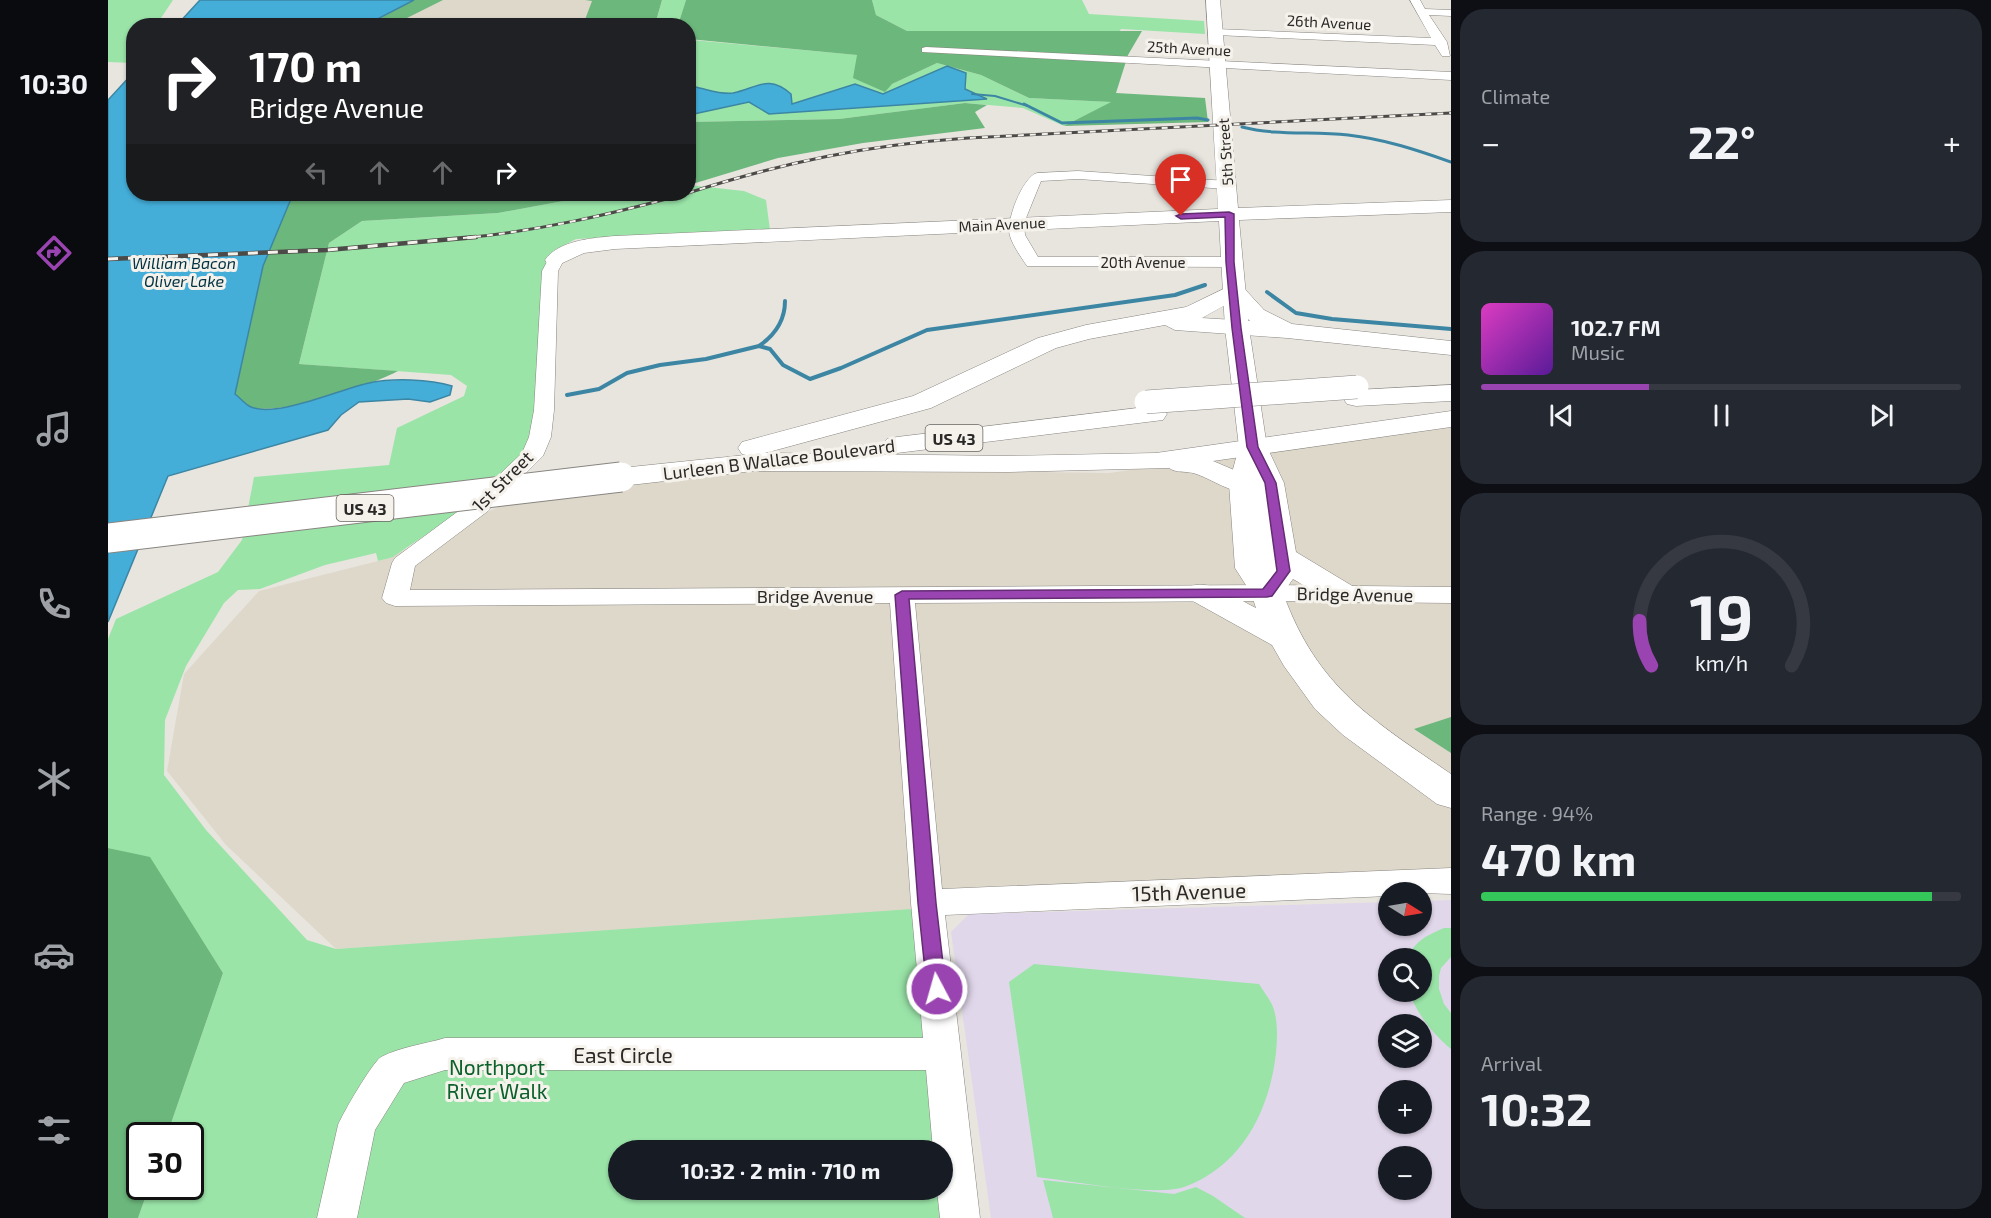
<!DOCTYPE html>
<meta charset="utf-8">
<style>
:root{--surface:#171b24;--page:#242831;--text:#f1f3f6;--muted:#9ea1a6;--line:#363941;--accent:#9a44b1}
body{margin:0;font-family:"Exo 2",sans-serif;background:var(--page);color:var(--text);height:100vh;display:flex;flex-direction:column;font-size:22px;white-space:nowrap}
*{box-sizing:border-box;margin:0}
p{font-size:20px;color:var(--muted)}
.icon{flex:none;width:33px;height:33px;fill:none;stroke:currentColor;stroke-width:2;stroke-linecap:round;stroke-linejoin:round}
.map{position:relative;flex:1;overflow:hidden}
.drawer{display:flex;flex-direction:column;gap:9px;padding:9px;background:#0d0f14;width:540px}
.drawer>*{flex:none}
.hud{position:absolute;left:18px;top:18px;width:570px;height:183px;border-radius:24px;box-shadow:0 2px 4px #0004;background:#202124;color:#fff;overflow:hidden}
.needle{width:39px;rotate:101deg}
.buttons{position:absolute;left:1270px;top:882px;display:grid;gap:12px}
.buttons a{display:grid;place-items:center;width:54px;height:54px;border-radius:50%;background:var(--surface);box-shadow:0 2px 4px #0004;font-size:30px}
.speed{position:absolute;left:18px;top:1122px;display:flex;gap:12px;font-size:30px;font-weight:700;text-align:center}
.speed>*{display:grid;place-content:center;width:78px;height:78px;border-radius:50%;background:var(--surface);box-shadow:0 2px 4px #0004;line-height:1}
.speed .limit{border:3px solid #111;border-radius:9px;background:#fff;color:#111}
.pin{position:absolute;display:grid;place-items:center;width:51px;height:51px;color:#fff;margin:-62px -26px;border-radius:50% 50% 50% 0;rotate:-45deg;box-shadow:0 0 6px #0007}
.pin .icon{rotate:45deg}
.me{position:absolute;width:66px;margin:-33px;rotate:354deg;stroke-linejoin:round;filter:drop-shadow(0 0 4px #0008)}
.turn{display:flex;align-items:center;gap:21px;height:126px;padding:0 24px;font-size:27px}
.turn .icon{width:78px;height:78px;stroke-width:2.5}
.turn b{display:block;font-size:42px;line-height:51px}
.lanes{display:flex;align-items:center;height:57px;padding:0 24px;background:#0003;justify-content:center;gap:30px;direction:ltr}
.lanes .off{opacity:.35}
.big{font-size:45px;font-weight:700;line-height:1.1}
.drawer .card{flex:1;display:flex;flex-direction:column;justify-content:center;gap:9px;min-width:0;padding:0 21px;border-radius:24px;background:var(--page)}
.drawer .dial{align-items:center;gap:0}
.dial svg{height:156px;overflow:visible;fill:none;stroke:var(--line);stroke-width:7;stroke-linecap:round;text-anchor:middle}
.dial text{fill:var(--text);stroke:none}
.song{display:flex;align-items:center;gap:18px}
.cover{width:72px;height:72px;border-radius:9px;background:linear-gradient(135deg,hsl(310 70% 55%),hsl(270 70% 35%))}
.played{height:6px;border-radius:3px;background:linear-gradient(90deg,var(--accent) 35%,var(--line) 35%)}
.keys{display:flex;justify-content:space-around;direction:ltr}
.heat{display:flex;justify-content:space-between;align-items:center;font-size:33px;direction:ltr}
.charge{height:9px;border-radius:4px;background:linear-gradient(90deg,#34c759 94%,var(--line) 0)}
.trip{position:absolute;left:500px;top:1140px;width:345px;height:60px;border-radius:30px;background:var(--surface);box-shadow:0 2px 4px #0004;font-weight:700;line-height:60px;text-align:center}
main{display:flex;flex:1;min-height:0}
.tab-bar{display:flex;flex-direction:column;width:108px;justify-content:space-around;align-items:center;background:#090b0e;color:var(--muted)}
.tab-bar .icon{width:42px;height:42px}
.tab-bar .selected{color:var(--accent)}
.tab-bar b{font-size:27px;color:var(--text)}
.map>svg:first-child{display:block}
.built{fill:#ded8cb}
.education{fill:#e1d7eb;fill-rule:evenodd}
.green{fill:#9ae4a8}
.forest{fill:#6cb77c}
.water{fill:#44aed9;stroke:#3c86a4;stroke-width:1.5}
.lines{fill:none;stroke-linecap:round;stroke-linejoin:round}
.stream-far2{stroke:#3c86a4;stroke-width:2}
.stream-far1{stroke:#3c86a4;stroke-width:3}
.stream{stroke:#3c86a4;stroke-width:4}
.minor-casing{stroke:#888580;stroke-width:1}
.major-casing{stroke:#888580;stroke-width:1}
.highway-casing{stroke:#888580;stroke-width:1}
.minor{fill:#fff;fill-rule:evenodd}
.major{fill:#fff;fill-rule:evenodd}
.highway{fill:#fff;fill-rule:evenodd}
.rail-far1-casing{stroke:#4c4a48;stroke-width:3}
.rail-casing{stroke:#4c4a48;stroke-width:4.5}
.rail-far1{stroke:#f5f2ec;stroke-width:2;stroke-dasharray:6;stroke-linecap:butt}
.rail{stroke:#f5f2ec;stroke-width:3;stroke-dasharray:10;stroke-linecap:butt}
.highway-bridge-far1-casing{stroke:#888580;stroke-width:24;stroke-linecap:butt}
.highway-bridge-casing{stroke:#888580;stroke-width:31;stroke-linecap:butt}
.highway-bridge-far1{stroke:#fff;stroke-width:23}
.highway-bridge{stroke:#fff;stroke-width:29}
.route{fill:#9a44b1;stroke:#642c73;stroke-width:1.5}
.labels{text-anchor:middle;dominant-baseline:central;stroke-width:6;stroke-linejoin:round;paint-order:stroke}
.far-street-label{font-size:15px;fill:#2a2927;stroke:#f5f2ec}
.far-water-label{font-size:16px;font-style:italic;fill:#003243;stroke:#f5f2ec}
.shield{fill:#f5f2ec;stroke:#676562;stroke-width:1.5}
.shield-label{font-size:16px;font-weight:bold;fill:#2a2927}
.street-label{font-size:18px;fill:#2a2927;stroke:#f5f2ec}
.near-street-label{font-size:21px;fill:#2a2927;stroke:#f5f2ec}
.near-park-label{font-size:21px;fill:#0b612b;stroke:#f5f2ec}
</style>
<main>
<nav class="tab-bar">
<b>10:30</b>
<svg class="icon selected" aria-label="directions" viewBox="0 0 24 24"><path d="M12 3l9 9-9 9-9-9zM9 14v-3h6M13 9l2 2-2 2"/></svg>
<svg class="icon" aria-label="music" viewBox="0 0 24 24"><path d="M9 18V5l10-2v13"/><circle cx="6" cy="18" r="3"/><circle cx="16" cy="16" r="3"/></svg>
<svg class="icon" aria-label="phone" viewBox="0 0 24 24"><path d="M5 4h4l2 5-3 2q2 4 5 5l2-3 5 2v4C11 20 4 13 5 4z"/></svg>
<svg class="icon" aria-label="climate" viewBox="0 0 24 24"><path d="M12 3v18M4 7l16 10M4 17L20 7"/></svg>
<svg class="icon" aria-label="car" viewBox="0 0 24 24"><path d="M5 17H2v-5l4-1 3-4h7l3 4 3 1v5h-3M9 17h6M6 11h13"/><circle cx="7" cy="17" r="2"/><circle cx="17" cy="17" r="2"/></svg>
<svg class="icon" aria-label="filters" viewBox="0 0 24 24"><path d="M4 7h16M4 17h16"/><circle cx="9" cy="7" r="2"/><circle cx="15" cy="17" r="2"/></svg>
</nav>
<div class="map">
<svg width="1343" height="1218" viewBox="0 0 1343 1218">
<rect width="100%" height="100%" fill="#e8e5df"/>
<path class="built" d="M311 0H511L504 25 254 26Z
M1343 425V884L772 914 228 949 118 845 59 771 76 674 151 591 274 560 397 504 597 468 1001 473Z"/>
<path class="education" d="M1343 900V1218H883L843 932 861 914 1281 902V926H1314V901ZM1281 958H1314V992H1281ZM1281 1024H1314V1058H1281ZM1281 1090H1314V1124H1281ZM1281 1156H1314V1190H1281Z"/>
<path class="green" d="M0 0H65L51 21 52 25 26 26 25 63 0 62Z
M554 0H578L570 25 547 26Z
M764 0H974L981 14 1096 21 1097 34 1013 29 1011 32 799 31 768 15Z
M584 40 750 55 784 84 829 63 873 75 921 98 1004 102 956 126 915 108 857 103 731 119 581 122 580 55Z
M581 185 636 191 658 200 662 230 468 239 447 250 438 277 429 433C398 486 334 523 285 557L270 561 268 553 217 565 152 589 130 590 116 603 78 666 57 720 56 775 98 830 199 940 228 949 804 909 833 1150H510V1190H834L841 1218H30L41 1187 82 1186V1136L59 1135 115 973 42 858 0 848V639L8 619 110 572 134 540 146 477 281 465 289 428 356 396 359 386 343 375 191 364 221 243 254 221 390 213 493 194H580Z
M1336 928H1343V957L1333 968 1331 976V989L1336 1004 1343 1013V1049C1325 1034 1309 1014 1301 992H1314V958H1300C1306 941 1320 935 1336 928Z
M926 964 1151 984C1155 991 1162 999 1165 1007 1171 1023 1169 1045 1167 1061 1159 1115 1132 1165 1079 1186 1049 1198 965 1181 929 1177L901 982Z
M935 1180 1066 1194 1088 1187 1105 1196 1137 1218H945Z"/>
<path class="forest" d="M306 0H335L293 21 291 25 258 26Z
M477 0H554L547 25H475L484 1Z
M578 0H764L768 15 799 31H1034L1020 55 1008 93 1097 98 1100 122 956 126 1003 102 921 98 873 75 829 63 784 84 777 92 745 78 749 55 581 39 580 26 570 25Z
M857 103 879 105 867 112 877 128 755 143 670 158 581 185V122L731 119Z
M185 194H493L390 213 254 221 221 243 191 364 290 371C262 386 177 414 146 408 139 406 132 399 127 394L155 266Z
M1343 717V753L1306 729Z
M0 848 42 857 115 973 59 1135 32 1136V1186L41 1187 30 1218H0Z"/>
<path class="water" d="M92 0H306L258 25H69Z
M839 66 858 73 857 89 879 99 661 114 641 102 581 115V105L587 87C598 89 614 95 625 93 649 88 660 74 683 94L684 104 747 84 775 94Z
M25 73 26 194H185L155 266 127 394C132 398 136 403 141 406 165 420 235 388 261 383 284 378 322 379 344 386L342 395 322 402 300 399 251 402 233 415 220 430 60 476 0 622V100Z"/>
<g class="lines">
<path class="stream-far2" d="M864 94 887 96 920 106"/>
<path class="stream-far1" d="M916 104 954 123 1089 118 1100 120
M1134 127C1169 136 1204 131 1240 135 1276 139 1309 150 1343 162"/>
<path class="stream" d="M1159 292 1188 313 1224 319 1343 329
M651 346C667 335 677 321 677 301
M459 395 491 389 519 373 552 365 598 359 651 346 662 349 675 365 702 379 733 368 819 330 1067 295 1097 285"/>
<defs>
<path id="minor" d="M1302 0H1312L1317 9 1343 10V16L1321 15 1339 42 1342 56H1334L1327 45 1108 35 1103 32 1108 29 1323 38Z
M818 47 1343 72V80L814 52V48Z
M970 171 1119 181 1126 185 1119 189 970 179 933 181 916 223 917 235 930 257H1122L1130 262 1122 267 919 266C913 257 905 246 902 236 897 222 915 176 929 173Z
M448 255 456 260 450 271 446 410 443 437 435 456 380 511 307 566 302 590 1159 585 1343 587V603L1159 601 807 603 834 889 1343 868V894L1281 892V896L837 915 872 1218H832L829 1190H834V1150H825L818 1070H337L296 1083 267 1130 249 1218H209L230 1125C235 1113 264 1063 273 1057 292 1047 317 1044 337 1038H815L803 903 782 603 287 606 278 603 274 598 284 563 287 558 364 501 414 453 421 437 426 410 434 271 442 256Z"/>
<path id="major" d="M1098 0H1112L1130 208 1343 200V212L1131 220 1141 328 1159 447 1176 483 1188 552 1246 587 1251 594 1246 601C1224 607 1205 590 1185 579L1175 593C1209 688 1265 720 1343 774V808L1329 804 1235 735 1207 709 1176 666 1164 645 1083 600 1078 593 1083 586C1106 580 1127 598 1148 608L1143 593 1127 568 1121 484 1131 447 1117 328 1111 221 507 249 476 253 448 266 440 265 437 260C451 240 485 238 507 236L1110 209Z"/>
<path id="highway" d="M1126 284 1134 286 1156 310 1184 324 1343 341V355L1179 338 1067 330 1057 325 981 339 948 348 823 408 657 453 901 456 1048 453 1343 411V427L1105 461 1145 478 1149 484 1145 490C1123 496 1106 479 1085 473 1076 471 1068 473 1061 468L901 472 646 471 513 486 503 483 499 477 503 471 513 468 638 455 634 454 630 448 634 442 805 396 930 338 978 325 1078 307ZM1123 302 1142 321 1094 318Z
M1343 385V401L1248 406 1239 404 1235 398 1239 392 1248 390Z
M1046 406 1055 408 1059 414 1055 420 789 453 779 451 775 445 779 439 789 437Z"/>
</defs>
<use href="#minor" class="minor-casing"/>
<use href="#major" class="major-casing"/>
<use href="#highway" class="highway-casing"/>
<use href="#minor" class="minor"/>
<use href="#major" class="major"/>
<use href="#highway" class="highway"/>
<defs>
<path id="rail-far1" d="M580 193C677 162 759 145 860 138L1343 113
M355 238C431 231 504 214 577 194"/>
<path id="rail" d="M0 259 219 250 368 237"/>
</defs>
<use href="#rail-far1" class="rail-far1-casing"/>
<use href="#rail" class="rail-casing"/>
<use href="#rail-far1" class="rail-far1"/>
<use href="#rail" class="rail"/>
<defs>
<path id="highway-bridge-far1" d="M1038 402 1249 387"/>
<path id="highway-bridge" d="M0 538 513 477"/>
</defs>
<use href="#highway-bridge-far1" class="highway-bridge-far1-casing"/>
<use href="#highway-bridge" class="highway-bridge-casing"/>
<use href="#highway-bridge-far1" class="highway-bridge-far1"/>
<use href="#highway-bridge" class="highway-bridge"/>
</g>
<path class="route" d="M1121 212 1126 214V262L1133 328 1150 447 1168 483 1182 571 1164 596 1159 597 801 599 828 903 838 989 835 995 829 997 822 995 819 989 810 903 787 595 794 591 1155 589 1169 571 1157 483 1139 447 1124 328 1118 262 1117 217 1073 219 1068 216 1073 214Z"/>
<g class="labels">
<g class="far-street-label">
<text transform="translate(1221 22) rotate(3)">26th Avenue</text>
<text transform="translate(1081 48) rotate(3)">25th Avenue</text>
<text transform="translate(1117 152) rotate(-94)">5th Street</text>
<text transform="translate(894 224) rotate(-3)">Main Avenue</text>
<text x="1035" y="262">20th Avenue</text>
</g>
<g class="far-water-label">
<text x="76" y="262">William Bacon<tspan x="76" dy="18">Oliver Lake</tspan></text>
</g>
<g class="shield">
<rect x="817.5" y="425" width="57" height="26" rx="4.5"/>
<rect x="228.5" y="495" width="57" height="26" rx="4.5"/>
</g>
<g class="shield-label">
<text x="846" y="438">US 43</text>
<text x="257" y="508">US 43</text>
</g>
<g class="street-label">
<text transform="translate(671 459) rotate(-7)">Lurleen B Wallace Boulevard</text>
<text transform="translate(394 481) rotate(-45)">1st Street</text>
<text transform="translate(1247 594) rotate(1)">Bridge Avenue</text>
<text x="707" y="596">Bridge Avenue</text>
</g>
<g class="near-street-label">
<text transform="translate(1081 891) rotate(-2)">15th Avenue</text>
<text x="515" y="1054">East Circle</text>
</g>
<g class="near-park-label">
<text x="389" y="1066">Northport<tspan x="389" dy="24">River Walk</tspan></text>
</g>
</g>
</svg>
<div class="buttons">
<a><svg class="needle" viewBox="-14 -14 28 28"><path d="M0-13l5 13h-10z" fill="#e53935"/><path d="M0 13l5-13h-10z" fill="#9ea1a6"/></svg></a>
<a><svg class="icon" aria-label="search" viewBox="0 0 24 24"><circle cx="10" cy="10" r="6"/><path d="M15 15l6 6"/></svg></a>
<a><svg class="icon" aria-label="layers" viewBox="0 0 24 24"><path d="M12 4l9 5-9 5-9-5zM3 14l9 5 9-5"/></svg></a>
<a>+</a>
<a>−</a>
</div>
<div class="speed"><div class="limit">30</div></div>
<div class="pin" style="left:1073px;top:216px;background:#d93025"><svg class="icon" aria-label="arrive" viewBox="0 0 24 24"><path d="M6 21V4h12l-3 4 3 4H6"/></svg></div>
<svg class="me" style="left:829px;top:989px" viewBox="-20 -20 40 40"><circle r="17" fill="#9a44b1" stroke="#fff" stroke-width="3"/><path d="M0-11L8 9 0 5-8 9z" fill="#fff"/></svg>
<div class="trip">10:32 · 2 min · 710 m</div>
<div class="hud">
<div class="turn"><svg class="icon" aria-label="right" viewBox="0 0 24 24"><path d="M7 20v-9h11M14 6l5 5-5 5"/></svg><div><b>170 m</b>Bridge Avenue</div></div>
<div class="lanes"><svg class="icon off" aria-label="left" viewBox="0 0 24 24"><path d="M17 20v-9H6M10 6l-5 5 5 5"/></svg><svg class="icon off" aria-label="ahead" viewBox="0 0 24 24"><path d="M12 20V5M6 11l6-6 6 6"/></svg><svg class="icon off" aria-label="ahead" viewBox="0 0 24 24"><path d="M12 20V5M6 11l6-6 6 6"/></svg><svg class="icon" aria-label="right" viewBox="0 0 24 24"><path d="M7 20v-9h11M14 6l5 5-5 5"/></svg></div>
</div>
</div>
<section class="drawer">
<div class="card"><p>Climate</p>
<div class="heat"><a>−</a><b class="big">22°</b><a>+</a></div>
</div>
<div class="card">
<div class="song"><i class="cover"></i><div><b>102.7 FM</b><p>Music</p></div></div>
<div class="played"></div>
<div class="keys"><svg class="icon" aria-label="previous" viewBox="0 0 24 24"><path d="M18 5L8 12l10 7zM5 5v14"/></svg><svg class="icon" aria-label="pause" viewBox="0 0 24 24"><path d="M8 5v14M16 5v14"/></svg><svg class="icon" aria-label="next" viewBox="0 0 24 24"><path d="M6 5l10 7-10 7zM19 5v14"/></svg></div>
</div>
<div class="card dial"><svg viewBox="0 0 100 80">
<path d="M14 69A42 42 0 1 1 86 69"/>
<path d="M14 69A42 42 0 0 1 8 46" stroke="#9a44b1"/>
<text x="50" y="56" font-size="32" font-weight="700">19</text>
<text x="50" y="72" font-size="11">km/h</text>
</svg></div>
<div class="card"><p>Range · 94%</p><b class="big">470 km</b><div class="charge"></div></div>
<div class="card"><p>Arrival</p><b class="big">10:32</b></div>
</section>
</main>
